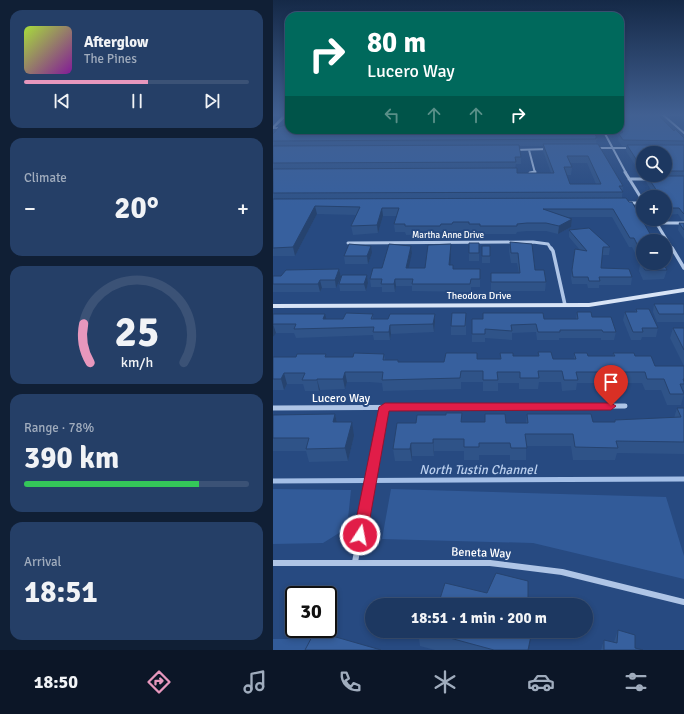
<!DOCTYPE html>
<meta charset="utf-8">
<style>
:root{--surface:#1d3861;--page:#253f67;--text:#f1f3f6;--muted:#a0acbd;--line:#3b5276;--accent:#e797bd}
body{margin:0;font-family:Signika,sans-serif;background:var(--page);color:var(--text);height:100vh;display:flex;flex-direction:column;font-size:15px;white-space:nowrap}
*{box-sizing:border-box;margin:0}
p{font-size:13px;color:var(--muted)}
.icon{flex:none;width:22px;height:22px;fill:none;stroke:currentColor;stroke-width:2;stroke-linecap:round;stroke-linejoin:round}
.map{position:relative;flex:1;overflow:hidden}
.panel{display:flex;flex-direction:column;gap:10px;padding:10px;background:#101f35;width:273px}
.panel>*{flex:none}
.guide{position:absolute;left:12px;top:12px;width:339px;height:122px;border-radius:12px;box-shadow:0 2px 6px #0003,0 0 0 1px var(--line);background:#00695c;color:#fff;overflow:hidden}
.fabs{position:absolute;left:363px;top:146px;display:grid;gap:8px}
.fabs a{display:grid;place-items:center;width:36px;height:36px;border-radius:50%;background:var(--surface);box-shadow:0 2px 6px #0003,0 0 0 1px var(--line);font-size:20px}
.speed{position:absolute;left:12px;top:586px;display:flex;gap:8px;font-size:20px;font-weight:700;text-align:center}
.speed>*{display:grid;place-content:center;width:52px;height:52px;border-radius:50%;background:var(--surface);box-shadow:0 2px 6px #0003,0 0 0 1px var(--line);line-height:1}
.speed .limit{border:2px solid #111;border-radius:6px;background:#fff;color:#111}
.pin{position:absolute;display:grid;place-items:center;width:34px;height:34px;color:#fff;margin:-41px -17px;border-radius:50% 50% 50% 0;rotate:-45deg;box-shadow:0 0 4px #0007}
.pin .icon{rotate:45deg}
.me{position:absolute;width:44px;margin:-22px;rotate:11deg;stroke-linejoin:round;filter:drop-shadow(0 0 3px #0008)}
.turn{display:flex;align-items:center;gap:14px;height:84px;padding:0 16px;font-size:18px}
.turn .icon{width:52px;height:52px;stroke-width:2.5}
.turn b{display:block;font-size:28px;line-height:34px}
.lanes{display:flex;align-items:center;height:38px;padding:0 16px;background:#0003;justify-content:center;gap:20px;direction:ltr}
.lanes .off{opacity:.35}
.big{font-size:30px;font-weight:700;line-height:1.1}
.panel .card{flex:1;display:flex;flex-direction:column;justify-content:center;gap:6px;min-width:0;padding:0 14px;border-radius:12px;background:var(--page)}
.panel .dial{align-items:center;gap:0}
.dial svg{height:104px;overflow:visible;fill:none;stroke:var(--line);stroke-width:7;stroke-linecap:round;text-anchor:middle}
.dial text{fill:var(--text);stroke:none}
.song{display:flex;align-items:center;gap:12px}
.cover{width:48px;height:48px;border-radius:6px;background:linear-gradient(135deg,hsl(80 70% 55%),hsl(290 70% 35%))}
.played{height:4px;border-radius:2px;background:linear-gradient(90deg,var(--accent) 55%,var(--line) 55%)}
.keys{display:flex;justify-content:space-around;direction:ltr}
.heat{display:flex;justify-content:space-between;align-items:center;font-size:22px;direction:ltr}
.charge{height:6px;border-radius:3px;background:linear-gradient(90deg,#34c759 78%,var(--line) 0)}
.trip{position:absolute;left:92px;top:598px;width:228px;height:40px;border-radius:20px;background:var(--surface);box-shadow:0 2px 6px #0003,0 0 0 1px var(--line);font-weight:700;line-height:40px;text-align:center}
.tab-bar{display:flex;height:64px;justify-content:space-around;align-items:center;background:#0c1627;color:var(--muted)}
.tab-bar .icon{width:28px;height:28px}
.tab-bar .selected{color:var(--accent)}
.tab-bar b{font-size:18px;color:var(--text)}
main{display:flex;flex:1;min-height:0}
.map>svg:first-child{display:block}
.green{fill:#325b99}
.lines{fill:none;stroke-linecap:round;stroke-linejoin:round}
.stream-far1{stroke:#a4bfe7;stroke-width:3.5}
.stream{stroke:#a4bfe7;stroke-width:5}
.street-far4{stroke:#afc5e6;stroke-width:2}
.street-far3{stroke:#afc5e6;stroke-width:3}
.street-far2{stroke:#afc5e6;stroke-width:3.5}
.street-far1{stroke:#afc5e6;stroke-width:5}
.street{stroke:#afc5e6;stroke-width:6}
.secondary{fill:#d8e4f6;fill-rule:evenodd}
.wall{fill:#2f5388;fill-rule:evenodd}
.shaded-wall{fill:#26436f}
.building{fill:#37609e;stroke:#26436f;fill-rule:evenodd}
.route{fill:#e11d48;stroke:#92132f}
.labels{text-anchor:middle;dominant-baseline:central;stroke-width:4;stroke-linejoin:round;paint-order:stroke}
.far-street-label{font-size:9px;fill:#fff;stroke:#274a81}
.street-label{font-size:10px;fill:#fff;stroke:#274a81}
.near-street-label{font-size:12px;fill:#fff;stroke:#274a81}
.near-water-label{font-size:13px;font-style:italic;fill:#bacfee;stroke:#274a81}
</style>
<main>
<section class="panel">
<div class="card">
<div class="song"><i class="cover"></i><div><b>Afterglow</b><p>The Pines</p></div></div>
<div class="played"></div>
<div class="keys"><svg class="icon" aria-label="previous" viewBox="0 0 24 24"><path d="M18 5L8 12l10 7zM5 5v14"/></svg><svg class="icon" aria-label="pause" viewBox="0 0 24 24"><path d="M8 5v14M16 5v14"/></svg><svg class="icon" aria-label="next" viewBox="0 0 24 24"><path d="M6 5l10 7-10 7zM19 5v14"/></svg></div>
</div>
<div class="card"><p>Climate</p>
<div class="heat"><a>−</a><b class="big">20°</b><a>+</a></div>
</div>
<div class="card dial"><svg viewBox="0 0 100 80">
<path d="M14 69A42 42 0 1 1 86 69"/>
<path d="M14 69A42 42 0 0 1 9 39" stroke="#e797bd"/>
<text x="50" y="56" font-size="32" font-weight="700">25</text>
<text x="50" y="72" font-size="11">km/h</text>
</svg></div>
<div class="card"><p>Range · 78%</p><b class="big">390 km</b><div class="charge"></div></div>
<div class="card"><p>Arrival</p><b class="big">18:51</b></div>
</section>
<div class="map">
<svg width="411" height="650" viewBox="0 0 411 650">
<rect width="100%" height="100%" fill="#274a81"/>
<path class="green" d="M0 489 78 490 74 528 50 543 0 544Z
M118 489 393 497 411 556V579L260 543 109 539Z
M0 639H39L36 650H0Z"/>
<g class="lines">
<path class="stream-far1" d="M390 479H411"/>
<path class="stream" d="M0 481 411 479"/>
<path class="street-far4" d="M389 114 411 133
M0 128H16
M330 130 353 173
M322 148H358
M242 150 276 149
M256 150 262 173"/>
<path class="street-far3" d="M352 172 370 201
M257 173 262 172
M356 179H378
M356 203H370
M381 219 399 249
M384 223H411
M75 243 260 242 275 244 278 249"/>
<path class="street-far2" d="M278 248 280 251 292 305
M399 248 411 268"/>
<path class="street-far1" d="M0 408 352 406
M98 479 112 407"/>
<path class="street" d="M82 562 98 478
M0 563H217L289 572 411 602"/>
<path class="secondary" d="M11 114H16L0 129V126Z
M411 288V292L316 307 0 308V304L316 303Z"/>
</g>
<path class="wall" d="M347 114 401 131 411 138V221L409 220 405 214 394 215 392 212V197H383L373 182 374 176H369L353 151V146H349L345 140 346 134 344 130H347ZM370 153H392V175H370Z
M403 114H411V122Z
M0 134 324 138 323 144 350 186 349 198 380 239V241H370V263L394 270 391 279 370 280 366 271 367 263 359 247H356L339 217H293L299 219 298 227 285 234 273 231H254L244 232 243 234H207V232H196V230L180 231V232H168V234L133 235 132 232H122L121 224 124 216H110L105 233 80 235 78 226 83 215 44 214 22 256H0ZM246 146H270V151L278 173H244L242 168 243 164H248V157ZM297 163H314L323 184H297L294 175H298L299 167Z
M406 223H411V239L405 230Z
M296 230 337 247 336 255H329L328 268 359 277 358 285H326V288H315L314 284H299L298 278 299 270 307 250 296 237Z
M237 242 273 282 272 291H218V273H246L244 263H238L236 251Z
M196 243H206V261H196Z
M178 244 177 265H180V269H207V287H198V292L139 291V286H123L122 292H109V287H98L97 279 109 268 138 246 139 253 135 268H152Z
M209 246 217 256V263H209Z
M99 253 95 264H72L71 256Z
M66 269 68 277 63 288H49L47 292H0V276H8Z
M94 275 95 283 93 291H67L66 284Z
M381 304H411V322H384L380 312Z
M363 309 385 328 383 337H369L368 340H358L350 320 352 312H362Z
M304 312 319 317 343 332 341 340H328V338H286V340H264L263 332 239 333V340L212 338V342H199V319H303Z
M193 313V335H178V326Z
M0 314 53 319H70L100 314V319H115L162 314V322L161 332 118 334 117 340H101L100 335 23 338 21 333H3L0 337Z
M400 328H411V390H410V391L411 394 408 405H394L388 390H372L369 383H304L303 390 289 391 288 382H266L265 389H246V383H225V391H210V382H188V389L110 391 109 383 96 382H74L72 389 47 390 46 391H32L30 384H14L11 390H0V357H23L53 354V357H80L111 354 112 360H125L126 362H171L204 359H227V353L240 356H265V352L280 359H301V353L315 356H340V353L362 356 382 366H411L397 338Z
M404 408H411V454L344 453 342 460H300L298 446H253V460H237V455H206V460H191V451H161V456H139V461H122L120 449 143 423 189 422 253 423 254 414 320 422H341L342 420 401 418Z
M62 414 64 422 81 436 75 461 36 462 33 451H0V415Z
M345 630 362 648 370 650H328L331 640 341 642Z
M145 631H259L256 650H162L147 646Z"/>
<path class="shaded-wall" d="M42 206 44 214 22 256 20 247Z
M109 208 110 216 105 233 104 225Z
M299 219 298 227 285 234 286 226Z
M178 244V251L177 273 176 265Z
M98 246 99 253 95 264 94 256Z
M138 246 139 253 134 276 133 268Z
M66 269 68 277 63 288 62 280Z
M94 275 95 283 93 291 91 284Z
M122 279 123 286 122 292 121 284Z
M47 280 49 288 47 292 45 284Z
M52 314 54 322 50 319Z
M162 314V322L161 332 160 324Z
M0 324 3 333 0 337Z
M117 325 118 334 117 340 116 332Z
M72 372 74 382 72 389 70 379Z
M11 373 14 384 11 390 8 379Z
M44 379 47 390 46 391 44 380Z
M62 414 65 427 60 422Z
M79 422 81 436 75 461 72 448Z
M160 439 161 451V456L160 443Z
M138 443 139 456V461L137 449Z
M259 631 256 650H255Z"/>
<path class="building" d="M347 114H384L401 131 402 129 411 138V141L350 140 346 134 350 132 347 128Z
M16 124V130H320L324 138H322L323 139 0 141V134L6 127Z
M270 144H325L350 186H346L350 192 0 193V169L244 168V173H281ZM294 156H315L328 184H297L291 167H299Z
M246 145 248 157H242L243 162 0 163V146Z
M354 145H411V171H392V153H370V170Z
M374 176H411V214L410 213 406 208H395L392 203V197H388Z
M353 198 356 202H359L380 239H377L378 241H370V256L361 238H357L340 209H270L299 219 286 226 273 223H254L244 224V226H207V224H196V222H180L179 224H168L167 226H132V224H121L126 208H109L104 225 78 226 87 207 42 206 20 247 0 248V199Z
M406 223H411V230Z
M316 228 337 247H330L328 268 356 269 359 277H326L327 281H316L315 277H300L299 270 302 249 314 251 296 230Z
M237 242 259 244 262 270H271L273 282H218V273H247L245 253H238Z
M196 243H206V253H196Z
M76 244 98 246 94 256H71Z
M116 244 138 246 133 268H152L155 245 178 244 176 265H180V269H207V279H198L197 284H139L140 279H122L121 284H108L109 279H97L100 268H109Z
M209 246H217V256H209Z
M370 261V263H390L394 270H372L367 262Z
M66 269 62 280H47L45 284H0V276H8L13 270Z
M69 275H94L91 284H66Z
M381 304H411V314H386Z
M363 309H376L385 328H369L370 332H360L352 312H364Z
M304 312H318L319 317H338L343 332H330L329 330H287V332H265L263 324 238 325 239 331 212 329V334H199V319H210V313H270L271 319H305Z
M73 313 100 314 98 319H115L117 314H162L160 324 117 325 116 332H100L101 327 21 329 23 324H0V325V314H52L50 319H70Z
M179 313H193L192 326H178Z
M400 328H411V350Z
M265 352H278L280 359H303L301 353H314L315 356H342L340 353H361L362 356H378L382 366H411V379H410L411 382V384H407L411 394H397L391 379H374L372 372H303L305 380H291L289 371H265L266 378H247V372H224L225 380H210V371H188L187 378 109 380 110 372H72L70 379H44V380H29L32 373H11L8 379H0V357H23L24 354H53L52 357H80L81 353 111 354 110 360H125V362H171L173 353H204V359H228L227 353H240V356H266Z
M404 408H411V442L343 441 345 448 302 447 300 434H252L254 448H238L237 443H206V447H191V439H160V443H138L137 449H120L124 423H143L144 415H173V413H189L188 422H212V414H232L233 423H255L254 414H318L320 422H342V420L408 417Z
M62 414 60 422H79L72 448 33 449 36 438H0V415Z
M223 573 255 581V605H152L154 599 166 602 172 583 214 593Z
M345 630 362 635V648L370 650H331V640L344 643Z
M42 631 108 650H32Z
M151 631H259L255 650H221Z"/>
<linearGradient id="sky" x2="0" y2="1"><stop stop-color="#152947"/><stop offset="0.56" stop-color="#416092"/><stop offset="1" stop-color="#416092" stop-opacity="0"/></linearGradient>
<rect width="411" height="205" fill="url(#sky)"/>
<path class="route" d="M112 403H338L343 406 338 410 116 411 94 535 92 539 87 541 82 539 80 535 106 407Z"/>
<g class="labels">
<g class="far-street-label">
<text x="175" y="235">Martha Anne Drive</text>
</g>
<g class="street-label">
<text x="206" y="296">Theodora Drive</text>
</g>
<g class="near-street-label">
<text x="68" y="398">Lucero Way</text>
<text transform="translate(208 553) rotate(2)">Beneta Way</text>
</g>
<g class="near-water-label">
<text x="205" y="470">North Tustin Channel</text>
</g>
</g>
</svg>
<div class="fabs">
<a><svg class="icon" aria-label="search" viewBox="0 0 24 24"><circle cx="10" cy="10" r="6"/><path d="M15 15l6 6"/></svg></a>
<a>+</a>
<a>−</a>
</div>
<div class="speed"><div class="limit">30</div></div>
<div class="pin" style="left:338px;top:406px;background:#d93025"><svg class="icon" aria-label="arrive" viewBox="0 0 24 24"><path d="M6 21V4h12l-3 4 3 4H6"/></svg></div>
<svg class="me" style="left:87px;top:535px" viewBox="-20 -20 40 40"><circle r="17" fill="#e11d48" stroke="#fff" stroke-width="3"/><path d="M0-11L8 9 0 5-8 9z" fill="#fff"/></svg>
<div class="trip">18:51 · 1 min · 200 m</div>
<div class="guide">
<div class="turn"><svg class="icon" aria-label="right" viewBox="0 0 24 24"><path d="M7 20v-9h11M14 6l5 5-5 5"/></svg><div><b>80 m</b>Lucero Way</div></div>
<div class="lanes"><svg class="icon off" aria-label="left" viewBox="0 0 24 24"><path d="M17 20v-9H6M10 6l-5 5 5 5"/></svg><svg class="icon off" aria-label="ahead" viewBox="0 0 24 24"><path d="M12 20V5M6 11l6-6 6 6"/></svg><svg class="icon off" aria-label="ahead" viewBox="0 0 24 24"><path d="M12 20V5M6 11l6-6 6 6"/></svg><svg class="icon" aria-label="right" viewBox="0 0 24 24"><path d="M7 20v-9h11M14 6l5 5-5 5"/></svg></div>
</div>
</div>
</main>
<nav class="tab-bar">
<b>18:50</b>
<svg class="icon selected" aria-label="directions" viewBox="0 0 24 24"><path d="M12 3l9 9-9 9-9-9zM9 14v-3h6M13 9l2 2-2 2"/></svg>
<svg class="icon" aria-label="music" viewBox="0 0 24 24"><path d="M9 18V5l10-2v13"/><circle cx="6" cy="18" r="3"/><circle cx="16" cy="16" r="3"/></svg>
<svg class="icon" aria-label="phone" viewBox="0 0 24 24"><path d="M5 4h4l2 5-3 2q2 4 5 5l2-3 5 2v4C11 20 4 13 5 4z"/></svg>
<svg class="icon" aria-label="climate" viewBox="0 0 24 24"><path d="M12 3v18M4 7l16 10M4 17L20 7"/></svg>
<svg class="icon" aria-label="car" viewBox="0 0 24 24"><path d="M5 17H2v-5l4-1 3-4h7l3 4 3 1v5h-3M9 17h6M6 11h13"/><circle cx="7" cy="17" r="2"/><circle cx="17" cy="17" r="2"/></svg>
<svg class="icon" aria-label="filters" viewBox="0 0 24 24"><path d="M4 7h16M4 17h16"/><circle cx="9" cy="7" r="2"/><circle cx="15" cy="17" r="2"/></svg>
</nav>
